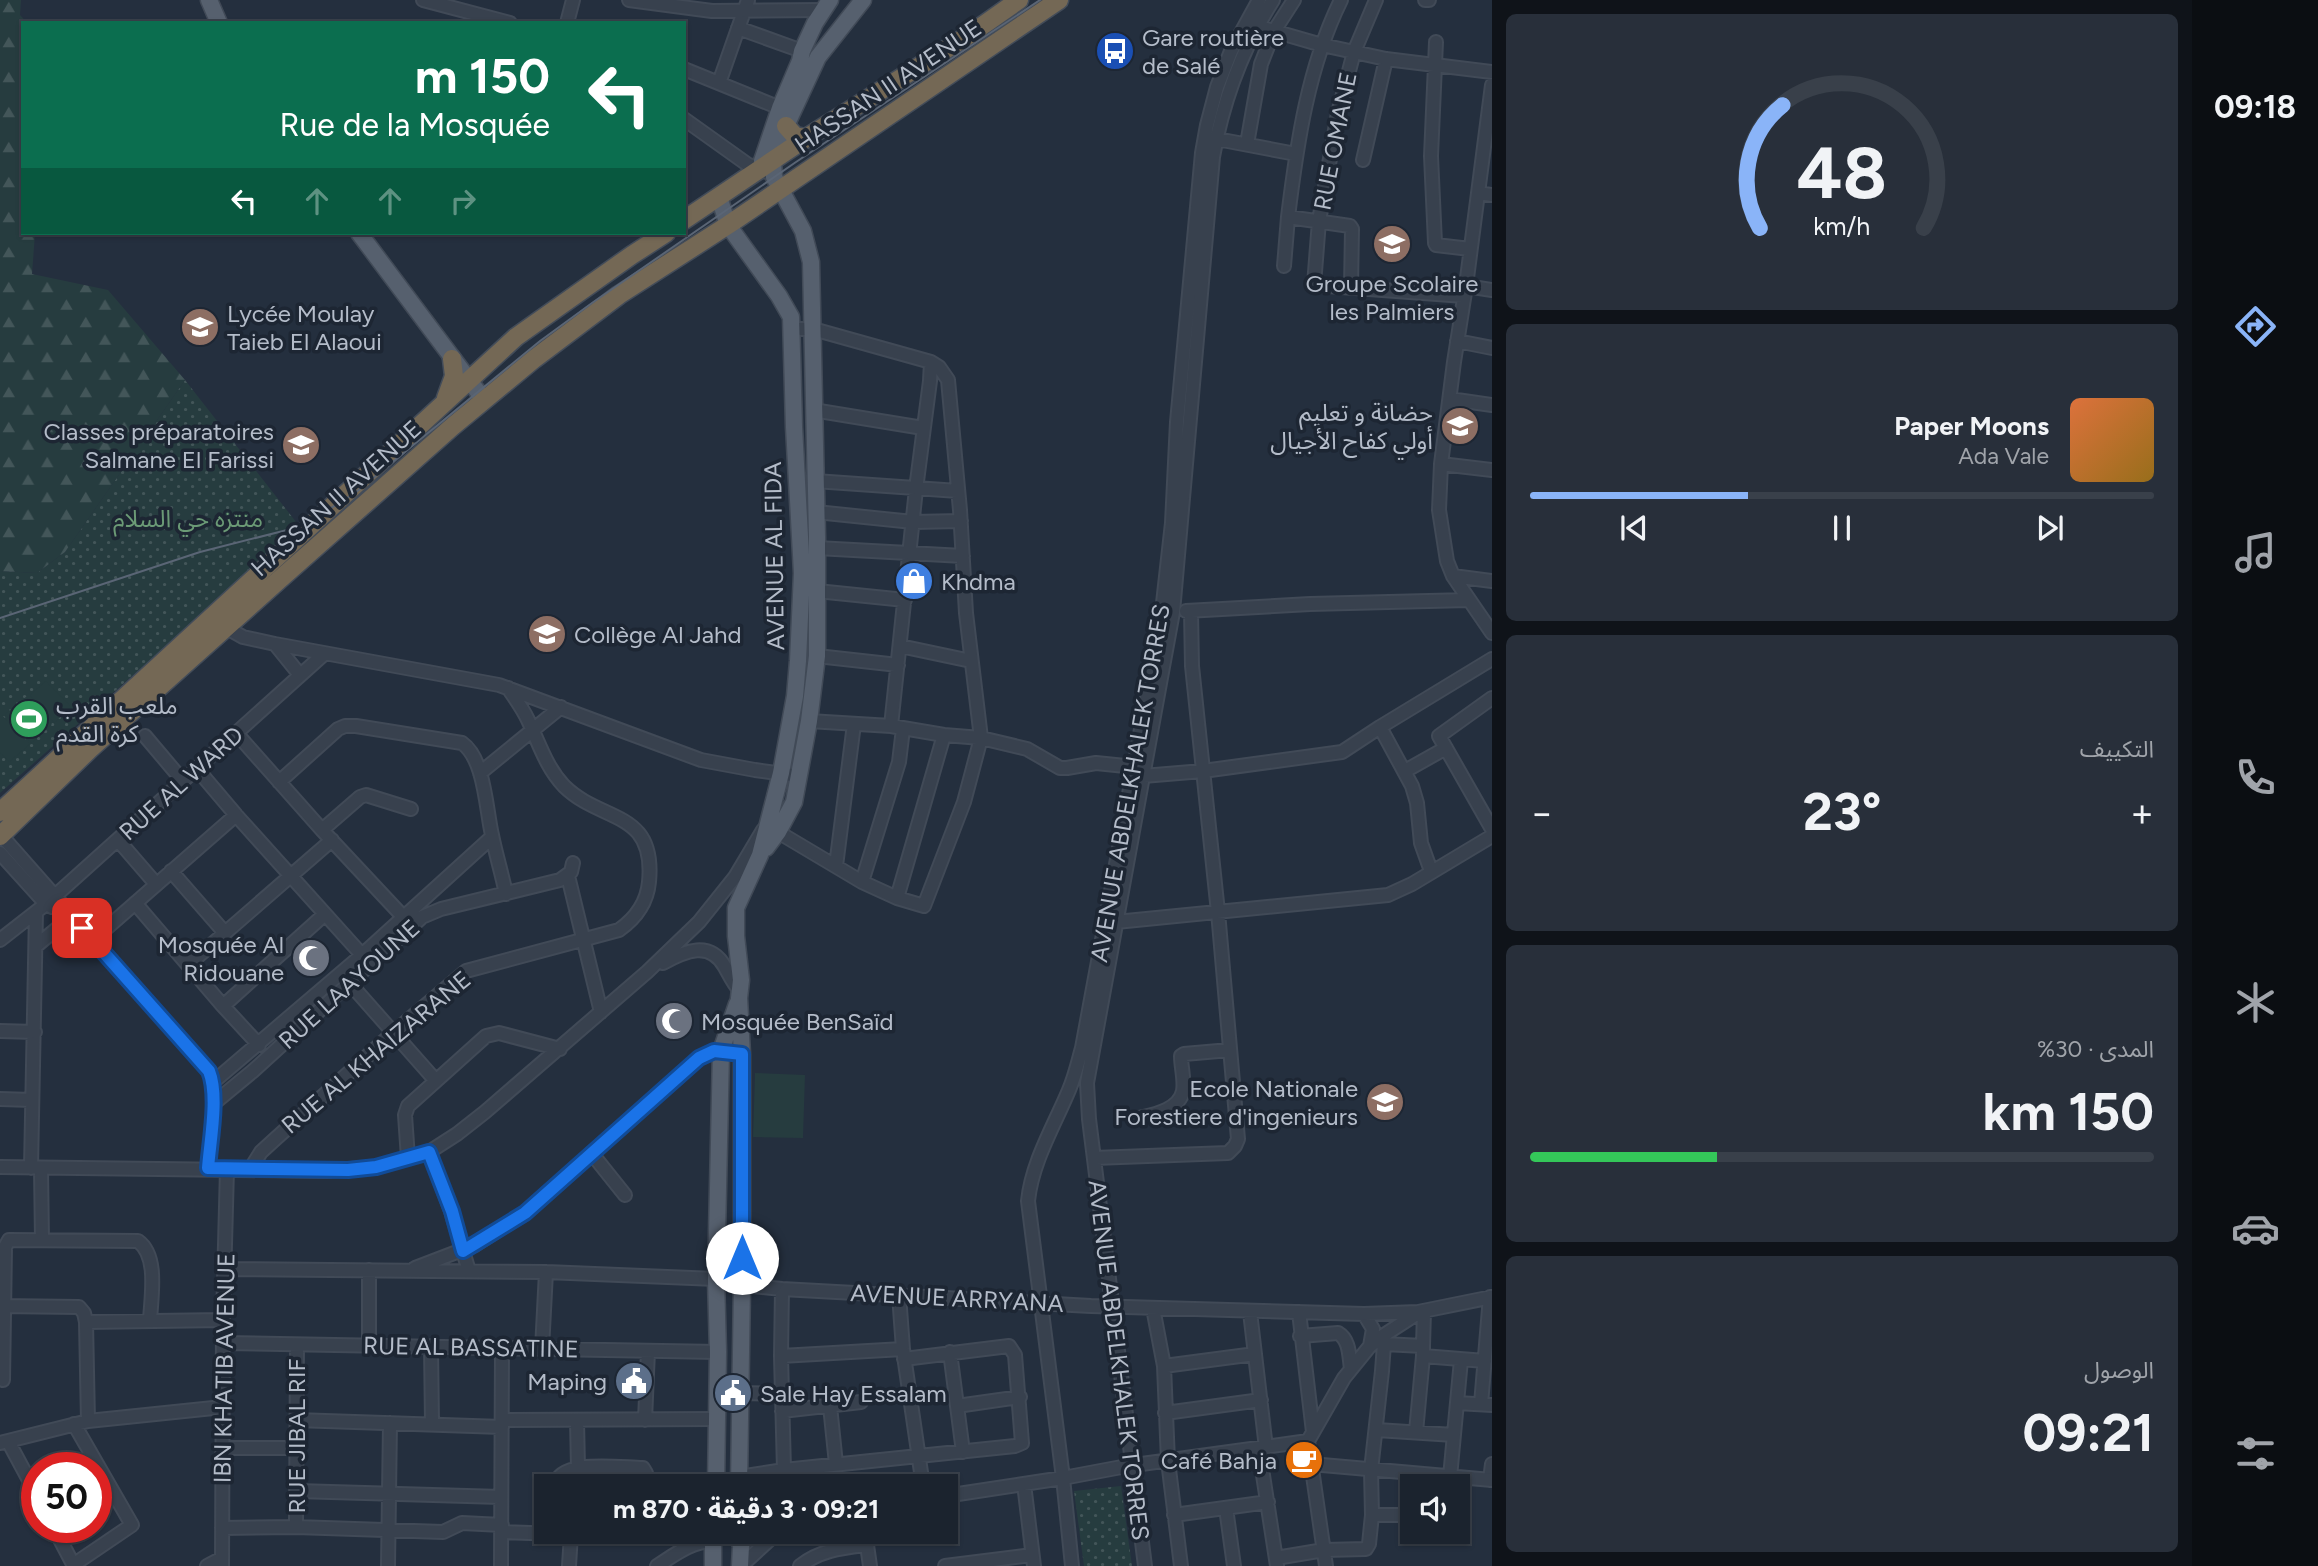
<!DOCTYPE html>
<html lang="ar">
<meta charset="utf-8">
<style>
:root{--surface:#1b232e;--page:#282f3a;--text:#f1f3f6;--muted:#a0a4aa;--line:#39404a;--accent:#8ab4f8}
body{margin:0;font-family:Figtree,"Noto Sans Arabic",sans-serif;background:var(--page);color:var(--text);direction:rtl;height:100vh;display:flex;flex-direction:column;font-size:26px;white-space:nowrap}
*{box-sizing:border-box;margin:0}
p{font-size:23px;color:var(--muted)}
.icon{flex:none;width:38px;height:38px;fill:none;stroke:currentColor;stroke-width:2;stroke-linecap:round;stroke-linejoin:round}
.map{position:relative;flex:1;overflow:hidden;direction:ltr}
.details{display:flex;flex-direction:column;gap:14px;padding:14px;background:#0f1319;width:700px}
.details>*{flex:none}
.top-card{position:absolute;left:21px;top:21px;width:665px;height:214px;border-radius:0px;box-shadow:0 2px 5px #0004,0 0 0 2px var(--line);direction:rtl;background:#0b6e4f;color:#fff;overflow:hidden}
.controls{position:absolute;left:1400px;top:1474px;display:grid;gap:14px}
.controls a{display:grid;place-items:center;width:70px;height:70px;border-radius:0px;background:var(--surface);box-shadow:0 2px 5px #0004,0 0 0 2px var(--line);font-size:35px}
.speed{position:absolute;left:21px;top:1452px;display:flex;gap:14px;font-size:35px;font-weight:700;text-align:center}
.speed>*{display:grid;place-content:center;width:91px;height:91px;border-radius:50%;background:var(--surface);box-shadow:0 2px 5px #0004,0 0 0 2px var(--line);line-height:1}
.speed .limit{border:10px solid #d22;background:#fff;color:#111}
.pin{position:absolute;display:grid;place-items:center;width:60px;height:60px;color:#fff;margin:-30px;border-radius:14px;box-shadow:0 4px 10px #0006}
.me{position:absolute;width:77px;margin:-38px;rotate:0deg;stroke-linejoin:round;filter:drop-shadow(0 0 5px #0008)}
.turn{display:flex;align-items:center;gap:24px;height:147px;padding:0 21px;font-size:32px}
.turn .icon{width:91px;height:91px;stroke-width:2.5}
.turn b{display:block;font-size:49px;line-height:60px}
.lanes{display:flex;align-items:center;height:66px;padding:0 21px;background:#0003;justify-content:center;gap:35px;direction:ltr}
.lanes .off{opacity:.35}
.big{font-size:52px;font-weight:700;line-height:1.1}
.details .card{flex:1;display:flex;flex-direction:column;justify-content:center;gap:10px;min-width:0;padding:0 24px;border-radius:10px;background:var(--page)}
.details .dial{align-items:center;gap:0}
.dial svg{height:182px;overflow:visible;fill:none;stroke:var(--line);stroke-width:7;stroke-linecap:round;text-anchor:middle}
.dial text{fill:var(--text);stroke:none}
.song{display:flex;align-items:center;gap:21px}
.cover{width:84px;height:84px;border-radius:10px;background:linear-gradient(135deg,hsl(20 70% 55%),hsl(40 70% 35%))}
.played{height:7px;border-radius:4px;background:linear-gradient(90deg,var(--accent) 35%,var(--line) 35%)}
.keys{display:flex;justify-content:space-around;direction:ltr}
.heat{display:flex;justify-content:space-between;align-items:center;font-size:38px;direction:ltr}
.charge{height:10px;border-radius:5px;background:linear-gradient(90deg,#34c759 30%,var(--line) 0)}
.trip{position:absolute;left:534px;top:1474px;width:424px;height:70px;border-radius:0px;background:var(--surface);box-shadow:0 2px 5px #0004,0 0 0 2px var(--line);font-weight:700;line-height:70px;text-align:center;direction:rtl}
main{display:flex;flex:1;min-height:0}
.dock{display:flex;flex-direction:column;width:126px;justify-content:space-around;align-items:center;background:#0b0e12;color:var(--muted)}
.dock .icon{width:49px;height:49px}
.dock .selected{color:var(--accent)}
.dock b{font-size:32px;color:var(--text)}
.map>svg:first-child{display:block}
.green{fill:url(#green-dots)}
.forest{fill:url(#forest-firs)}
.pitch{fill:#263c3f}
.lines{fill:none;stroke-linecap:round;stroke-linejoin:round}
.minor-casing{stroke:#414a57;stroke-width:16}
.major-casing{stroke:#414a57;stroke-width:19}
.highway-casing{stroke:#434c59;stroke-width:21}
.minor{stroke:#38414e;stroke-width:12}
.major{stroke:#56606e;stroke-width:16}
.highway{stroke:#746855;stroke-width:18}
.tram{stroke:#5a6575;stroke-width:2}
.route-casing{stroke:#114b97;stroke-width:18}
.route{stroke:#1a73e8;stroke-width:12}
.labels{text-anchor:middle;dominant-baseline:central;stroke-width:7;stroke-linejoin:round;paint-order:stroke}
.poi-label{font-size:24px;fill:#b4bcc9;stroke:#1d2633;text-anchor:start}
.street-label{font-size:24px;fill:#b4bcc9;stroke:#1d2633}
.park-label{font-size:24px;fill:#6b9a76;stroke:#1d2633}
</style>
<main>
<nav class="dock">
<b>09:18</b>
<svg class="icon selected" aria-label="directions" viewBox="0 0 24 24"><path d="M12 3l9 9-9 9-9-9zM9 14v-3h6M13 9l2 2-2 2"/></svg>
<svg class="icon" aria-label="music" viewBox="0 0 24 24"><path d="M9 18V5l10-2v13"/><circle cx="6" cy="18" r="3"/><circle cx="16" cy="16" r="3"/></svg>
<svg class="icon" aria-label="phone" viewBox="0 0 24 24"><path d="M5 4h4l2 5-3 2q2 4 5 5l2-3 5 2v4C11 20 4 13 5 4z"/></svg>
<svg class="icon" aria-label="climate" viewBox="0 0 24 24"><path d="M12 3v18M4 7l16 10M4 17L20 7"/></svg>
<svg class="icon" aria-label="car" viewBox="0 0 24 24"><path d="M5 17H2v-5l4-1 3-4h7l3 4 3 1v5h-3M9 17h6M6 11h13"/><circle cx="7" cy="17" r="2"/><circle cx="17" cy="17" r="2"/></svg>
<svg class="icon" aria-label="filters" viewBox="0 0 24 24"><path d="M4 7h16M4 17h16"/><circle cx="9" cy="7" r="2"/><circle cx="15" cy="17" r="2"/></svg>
</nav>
<section class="details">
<div class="card dial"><svg viewBox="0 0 100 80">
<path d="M14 69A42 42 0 1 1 86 69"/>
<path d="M14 69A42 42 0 0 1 24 15" stroke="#8ab4f8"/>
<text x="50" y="56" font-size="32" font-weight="700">48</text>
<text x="50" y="72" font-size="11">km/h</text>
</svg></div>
<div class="card">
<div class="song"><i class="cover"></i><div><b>Paper Moons</b><p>Ada Vale</p></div></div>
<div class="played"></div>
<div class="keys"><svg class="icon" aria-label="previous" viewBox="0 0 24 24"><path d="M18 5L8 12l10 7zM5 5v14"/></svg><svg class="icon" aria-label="pause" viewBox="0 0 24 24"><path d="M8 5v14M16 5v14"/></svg><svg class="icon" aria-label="next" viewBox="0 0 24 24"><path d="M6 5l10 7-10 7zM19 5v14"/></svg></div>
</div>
<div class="card"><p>التكييف</p>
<div class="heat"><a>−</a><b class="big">23°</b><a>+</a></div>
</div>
<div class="card"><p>المدى · 30%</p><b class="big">150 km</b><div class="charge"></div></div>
<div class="card"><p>الوصول</p><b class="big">09:21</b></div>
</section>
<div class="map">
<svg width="1492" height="1566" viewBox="0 0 1492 1566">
<defs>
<pattern id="green-dots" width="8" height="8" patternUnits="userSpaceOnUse" patternTransform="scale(1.75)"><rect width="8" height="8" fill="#263c3f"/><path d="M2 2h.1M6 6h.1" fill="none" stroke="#435659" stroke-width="1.8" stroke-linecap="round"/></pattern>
<pattern id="forest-firs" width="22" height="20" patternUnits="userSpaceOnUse" patternTransform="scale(1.75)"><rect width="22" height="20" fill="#263c3f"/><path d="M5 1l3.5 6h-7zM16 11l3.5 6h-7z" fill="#435659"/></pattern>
</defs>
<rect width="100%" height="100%" fill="#242f3e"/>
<path class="green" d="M185 380 300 527 0 793V571L37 573 65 552Z
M1121 1486 1132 1566H1084L1074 1491Z"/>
<path class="forest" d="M0 0H21L20 15 27 23H23V233H35L32 274 108 290 185 380 65 552 37 573 0 571Z"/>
<path class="pitch" d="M46 681 71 707 54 723 30 695Z
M26 697 52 724 31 743 5 714Z
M2 715 30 744 9 762 0 752V717Z
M755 1073 805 1075 803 1138 753 1137Z"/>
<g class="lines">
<defs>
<path id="minor" d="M423 0 510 23
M629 0 712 11 824 10
M1341 0C1308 67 1297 143 1288 217L1350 226 1352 229 1351 288
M1376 0 1354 52 1338 113 1319 221 1314 285 1464 296
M1425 0H1429
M567 23 573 0
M1256 26 1322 45 1386 59 1492 72
M738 28 802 51
M1436 42 1431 156 1435 243 1436 245 1470 249
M684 69 780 108
M719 83 748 0
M1492 85 1466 286 1454 362 1441 464 1439 510 1447 561 1453 576 1492 633
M684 119 747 164 766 172
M1217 139 1296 154
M1247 144 1261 64 1274 31 1294 0
M1363 160 1386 59
M1478 193 1492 195
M1284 266 1288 217
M1466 286 1492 290
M1457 341 1492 348
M1450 399 1492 405
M813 410 923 428
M1441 464 1492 470
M815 481 958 491
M816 512 913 522 961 521
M817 548 963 556
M1453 576 1492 581
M817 591 905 600
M1186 611 1310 604 1468 600
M227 628 243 637 275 644 499 685 701 760 755 770 799 776
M275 644 300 675
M900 646 971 661
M817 656 898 665
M1492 698 1439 736 1492 829
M809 721 891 726 944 735 981 738 1027 749 1060 768H1067L1096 763 1135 767
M891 726 916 489 930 381 931 362
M1380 727 1412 786 1417 803 1421 843 1431 871
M236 733 322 830 409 923
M145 736 183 781
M197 769 236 815 362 955
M1405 771 1446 748
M480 773 561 707
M1143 776 1203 771 1342 752 1380 727 1492 659
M279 782 338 729 345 726H356L462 743C485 759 486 810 492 835 496 855 502 874 506 894
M322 830 360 797 366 795 411 809
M778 832 862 882 897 898 924 906 964 802 981 738 966 613 960 510 948 380 939 367 931 362 813 329H792
M0 834 209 1071C219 1095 210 1141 208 1168
M118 840 156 884
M0 853 46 904 52 907
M836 866 854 724
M171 871 225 933
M568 876 601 1012
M862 882 899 762 903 729
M897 898 944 735
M135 903 223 1006 259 1045
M1116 922 1388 895 1412 884 1492 836
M0 940 46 904 324 654
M93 940 236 815
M36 946 71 917
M663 963C685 951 710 940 725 967 730 976 733 983 740 991
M188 965 332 840
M346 979 436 1081
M223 1006 325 914
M0 1031 35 1032
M212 1083 362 955 492 837
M0 1099 32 1100
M213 1104 253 1071 422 917 441 909 560 880 571 872 573 863
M1135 1119C1151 1115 1179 1111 1183 1091 1185 1081 1181 1067 1181 1056L1184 1054 1230 1050
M429 1152 451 1211 469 1271
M593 1155 625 1195
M408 1158 405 1115 408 1106 486 1036 499 1033 560 1049
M1094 1158 1228 1153 1235 1146 1238 1139 1218 912 1192 666 1191 611
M0 1167 327 1171 376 1167 429 1152 457 1134 485 1112 647 972 699 922 735 877 763 830
M31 1168 36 912
M41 1168 42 1240
M251 1168 261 1152 273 1141 393 1033 466 971 619 930C636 918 647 903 649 882 656 809 601 823 564 786 546 767 539 743 528 720 523 709 515 698 508 688
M415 1268 475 1245 525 1213 699 1058 714 1051 742 1054
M226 1269 546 1272 716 1279 742 1285 782 1289 1091 1306 1364 1314 1418 1312 1492 1297
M369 1270V1345
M782 1289 781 1356 784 1470
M899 1295 903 1349 923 1486
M0 1306 79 1307 84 1313 86 1322 88 1421
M1153 1308 1164 1366 1168 1461 1181 1566
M1250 1312 1266 1448
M1299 1312 1313 1432
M1364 1314 1373 1329 1370 1346
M86 1322 223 1320
M1300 1336 1338 1333C1350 1340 1349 1356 1351 1369
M224 1343 718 1352
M1384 1344 1423 1346V1356L1485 1361
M431 1346 432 1423
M1423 1346 1424 1311
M542 1349 546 1272
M950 1352 963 1452
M781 1356 903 1349
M1164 1366 1255 1354
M3 1380 5 1247 9 1240 138 1241C159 1256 151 1297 150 1321
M739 1393 781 1394
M1457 1403 1492 1405
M1481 1404 1490 1297
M830 1406 836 1464
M957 1406 1020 1397
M782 1411 861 1402
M1165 1413 1261 1400
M296 1420 502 1427
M502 1420 717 1419
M645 1420 648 1351
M577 1421 578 1467
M1377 1430 1454 1435
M1416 1432 1423 1356
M8 1441 37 1495
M0 1443 88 1421 223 1407
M223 1448H296
M1259 1449 1277 1566
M1311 1464 1492 1480
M739 1477 784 1470 1015 1446 1022 1443 1015 1355 1009 1346 904 1359
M1450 1477 1461 1360
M1490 1480 1492 1464
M1024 1484 1034 1566
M555 1486C559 1458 621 1468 643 1468L646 1473 644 1486
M297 1491 501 1497
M945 1496 1063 1478 1127 1466 1308 1441
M1226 1508 1234 1566
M1174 1515 1268 1502
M1372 1515 1371 1470 1382 1371 1384 1344 1381 1337
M296 1527 297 1345
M54 1528 74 1566
M222 1528 296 1527 443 1532 462 1523 502 1525
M865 1531 870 1566
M502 1532 589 1535 598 1531
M1276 1558 1324 1550 1366 1549 1369 1544 1372 1515H1409L1412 1510V1497
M73 1565 132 1525 74 1424
M207 1566 222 1558
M222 1566 223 1320 227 1169
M388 1566 390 1423
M501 1566 502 1349
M569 1566 571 1534
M657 1566C674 1555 692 1541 713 1541
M741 1566 779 1531
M800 1566C820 1550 842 1548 867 1545
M945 1566 1032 1555
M1072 1566 1063 1478 1028 1201C1032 1162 1054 1126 1069 1090 1075 1076 1078 1062 1082 1048L1161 621 1172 523 1177 422 1202 153 1207 125 1217 87 1231 51 1259 0
M1145 1566 1089 1119 1087 1083 1173 612 1213 157C1223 100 1242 49 1273 0
M1326 1566 1308 1441 1344 1378 1370 1346 1381 1337 1418 1313"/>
<path id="major" d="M209 0 219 23
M762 161 780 108 800 61 802 51 815 23 830 0
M719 197 728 225 779 296 791 317 794 427 802 573 798 661 795 696 781 773 760 855 736 908V936L741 980 739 998 742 1054V1285L739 1486
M359 233 484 400
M766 848 778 832 794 802 809 721 817 656V537L811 262 803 231 774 177 773 161 786 126 818 57 863 0
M716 1486 718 1352 716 1279 721 1051 737 1004
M733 1531 737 1534 741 1546 740 1566
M713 1566V1541L720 1531"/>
<path id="highway" d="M786 126 795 136 806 138
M684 220 806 138 972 33 1019 0
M446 398 454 376 452 359
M0 812 516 337 632 255 666 233
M0 836 90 749 279 580 453 426 534 359 619 295 728 225 1059 0"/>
</defs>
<use href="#minor" class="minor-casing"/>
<use href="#major" class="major-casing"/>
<use href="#highway" class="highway-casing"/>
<use href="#minor" class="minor"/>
<use href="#major" class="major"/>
<use href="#highway" class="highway"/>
<path class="tram" d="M0 618 200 552 287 530 307 523 355 493 540 341 592 303 796 162 1040 0"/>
</g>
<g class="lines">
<defs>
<path id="route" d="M82 928 209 1071C219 1096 210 1141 208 1168L348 1170 376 1167 429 1152 452 1211 463 1251 525 1213 699 1058 714 1051 742 1054V1258"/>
</defs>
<use href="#route" class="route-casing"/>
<use href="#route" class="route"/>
</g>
<defs>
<symbol id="bus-disc" viewBox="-11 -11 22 22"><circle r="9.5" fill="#1a4fb4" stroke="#1d2633"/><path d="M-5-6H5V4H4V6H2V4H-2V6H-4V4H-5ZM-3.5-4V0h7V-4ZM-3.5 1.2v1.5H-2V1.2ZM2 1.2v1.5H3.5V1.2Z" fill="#fff"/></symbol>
<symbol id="school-disc" viewBox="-11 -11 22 22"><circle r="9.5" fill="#8d6e63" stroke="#1d2633"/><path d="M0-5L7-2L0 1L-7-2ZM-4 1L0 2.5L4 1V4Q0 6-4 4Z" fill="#fff"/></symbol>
<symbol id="university-disc" viewBox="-11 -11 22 22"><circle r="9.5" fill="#8d6e63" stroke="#1d2633"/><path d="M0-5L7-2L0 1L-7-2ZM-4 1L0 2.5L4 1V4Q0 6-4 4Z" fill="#fff"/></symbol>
<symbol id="shop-disc" viewBox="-11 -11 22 22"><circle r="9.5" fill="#3f7fe0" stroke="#1d2633"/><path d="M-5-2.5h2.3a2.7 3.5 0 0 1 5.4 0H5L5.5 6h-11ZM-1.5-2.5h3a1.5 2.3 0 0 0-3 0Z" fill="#fff"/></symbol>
<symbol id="stadium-disc" viewBox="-11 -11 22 22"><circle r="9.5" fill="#2e9e5b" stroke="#1d2633"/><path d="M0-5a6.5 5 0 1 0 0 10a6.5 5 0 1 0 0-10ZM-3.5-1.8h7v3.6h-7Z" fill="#fff"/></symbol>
<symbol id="mosque-disc" viewBox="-11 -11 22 22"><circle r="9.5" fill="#6b7280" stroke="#1d2633"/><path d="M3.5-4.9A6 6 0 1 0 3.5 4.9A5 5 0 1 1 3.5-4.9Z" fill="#fff"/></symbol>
<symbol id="civic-disc" viewBox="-11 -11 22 22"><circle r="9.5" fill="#5c6f8a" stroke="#1d2633"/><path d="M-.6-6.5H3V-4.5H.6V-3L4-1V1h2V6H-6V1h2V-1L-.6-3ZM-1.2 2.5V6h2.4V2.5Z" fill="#fff"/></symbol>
<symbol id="cafe-disc" viewBox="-11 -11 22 22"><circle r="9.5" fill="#e8710a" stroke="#1d2633"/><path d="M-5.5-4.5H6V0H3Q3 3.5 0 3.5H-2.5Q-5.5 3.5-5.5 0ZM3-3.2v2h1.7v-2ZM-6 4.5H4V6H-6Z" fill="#fff"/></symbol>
</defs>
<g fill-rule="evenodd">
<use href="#bus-disc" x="1093" y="29" width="44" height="44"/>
<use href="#school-disc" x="1370" y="222" width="44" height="44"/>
<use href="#school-disc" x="178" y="305" width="44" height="44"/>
<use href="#university-disc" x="1438" y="404" width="44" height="44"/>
<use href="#school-disc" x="279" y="423" width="44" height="44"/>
<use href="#shop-disc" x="892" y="559" width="44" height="44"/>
<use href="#school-disc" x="525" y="612" width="44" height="44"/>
<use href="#stadium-disc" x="7" y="697" width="44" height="44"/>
<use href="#mosque-disc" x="289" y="936" width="44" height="44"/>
<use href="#mosque-disc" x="652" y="999" width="44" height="44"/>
<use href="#university-disc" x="1363" y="1080" width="44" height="44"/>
<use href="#civic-disc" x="612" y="1359" width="44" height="44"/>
<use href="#civic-disc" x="711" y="1371" width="44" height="44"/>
<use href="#cafe-disc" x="1282" y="1438" width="44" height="44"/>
</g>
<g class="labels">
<g class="poi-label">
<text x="1142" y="37">Gare routière<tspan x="1142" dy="28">de Salé</tspan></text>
<text x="1392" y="283" text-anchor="middle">Groupe Scolaire<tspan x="1392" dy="28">les Palmiers</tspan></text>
<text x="227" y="313">Lycée Moulay<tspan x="227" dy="28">Taieb El Alaoui</tspan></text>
<text x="1433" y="412" text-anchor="end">حضانة و تعليم<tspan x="1433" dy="28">أولي كفاح الأجيال</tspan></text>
<text x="274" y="431" text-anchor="end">Classes préparatoires<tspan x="274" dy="28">Salmane El Farissi</tspan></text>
<text x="941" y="581">Khdma</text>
<text x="574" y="634">Collège Al Jahd</text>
<text x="56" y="705">ملعب القرب<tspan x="56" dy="28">كرة القدم</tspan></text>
<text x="284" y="944" text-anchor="end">Mosquée Al<tspan x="284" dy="28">Ridouane</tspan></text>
<text x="701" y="1021">Mosquée BenSaïd</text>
<text x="1358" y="1088" text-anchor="end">Ecole Nationale<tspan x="1358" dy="28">Forestiere d'ingenieurs</tspan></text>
<text x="607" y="1381" text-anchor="end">Maping</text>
<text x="760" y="1393">Sale Hay Essalam</text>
<text x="1277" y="1460" text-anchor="end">Café Bahja</text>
</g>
<g class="street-label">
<text transform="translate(888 86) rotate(-34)">HASSAN II AVENUE</text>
<text transform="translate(1335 141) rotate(-79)">RUE OMANE</text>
<text transform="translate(336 498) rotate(-42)">HASSAN II AVENUE</text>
<text transform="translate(774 556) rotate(-91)">AVENUE AL FIDA</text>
<text transform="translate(181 783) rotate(-42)">RUE AL WARD</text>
<text transform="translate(1130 783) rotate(-80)">AVENUE ABDELKHALEK TORRES</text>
<text transform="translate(349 984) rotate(-42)">RUE LAAYOUNE</text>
<text transform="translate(376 1052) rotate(-40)">RUE AL KHAIZARANE</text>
<text transform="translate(957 1298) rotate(3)">AVENUE ARRYANA</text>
<text transform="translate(471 1347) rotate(1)">RUE AL BASSATINE</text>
<text transform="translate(1119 1360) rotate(83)">AVENUE ABDELKHALEK TORRES</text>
<text transform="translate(224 1368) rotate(-89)">IBN KHATIB AVENUE</text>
<text transform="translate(296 1436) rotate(-90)">RUE JIBAL RIF</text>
</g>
<g class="park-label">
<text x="188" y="518">منتزه حي السلام</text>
</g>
</g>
</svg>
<div class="controls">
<a><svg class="icon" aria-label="sound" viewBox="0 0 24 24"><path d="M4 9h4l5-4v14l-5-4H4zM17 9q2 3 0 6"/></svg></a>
</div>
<div class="speed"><div class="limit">50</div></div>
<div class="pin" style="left:82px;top:928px;background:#d93025"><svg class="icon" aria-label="arrive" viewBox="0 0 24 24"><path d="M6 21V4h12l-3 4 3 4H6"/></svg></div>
<svg class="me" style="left:742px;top:1258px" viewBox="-20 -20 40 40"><circle r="19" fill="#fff"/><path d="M0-13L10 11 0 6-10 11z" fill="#1a73e8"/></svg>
<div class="trip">09:21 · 3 دقيقة · 870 m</div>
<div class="top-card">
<div class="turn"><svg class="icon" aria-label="left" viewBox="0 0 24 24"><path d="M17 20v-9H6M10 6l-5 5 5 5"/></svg><div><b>150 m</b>Rue de la Mosquée</div></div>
<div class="lanes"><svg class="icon" aria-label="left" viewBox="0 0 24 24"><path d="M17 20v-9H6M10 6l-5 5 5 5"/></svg><svg class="icon off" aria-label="ahead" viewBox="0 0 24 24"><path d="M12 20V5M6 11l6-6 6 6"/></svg><svg class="icon off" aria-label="ahead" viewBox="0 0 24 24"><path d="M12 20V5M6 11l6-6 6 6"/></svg><svg class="icon off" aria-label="right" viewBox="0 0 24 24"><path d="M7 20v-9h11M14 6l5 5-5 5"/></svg></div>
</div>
</div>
</main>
